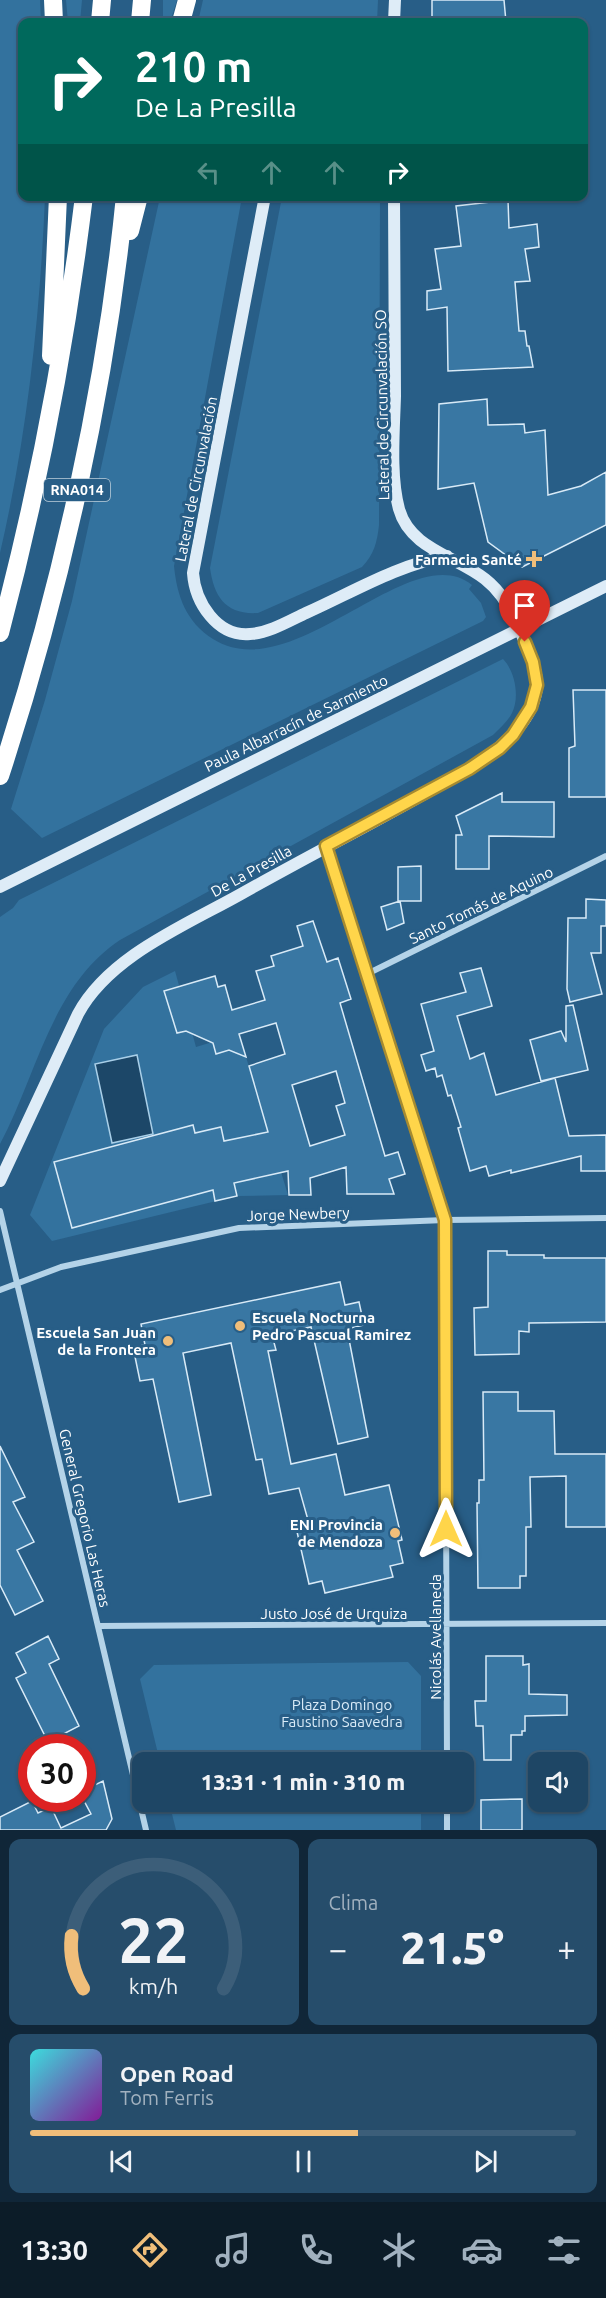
<!DOCTYPE html>
<html lang="es">
<meta charset="utf-8">
<style>
:root{--surface:#1e4665;--page:#264d6b;--text:#f1f3f6;--muted:#a1b1bf;--line:#3c5e79;--accent:#f0be7a}
body{margin:0;font-family:Ubuntu,sans-serif;background:var(--page);color:var(--text);height:100vh;display:flex;flex-direction:column;font-size:22px;white-space:nowrap}
*{box-sizing:border-box;margin:0}
p{font-size:20px;color:var(--muted)}
.icon{flex:none;width:33px;height:33px;fill:none;stroke:currentColor;stroke-width:2;stroke-linecap:round;stroke-linejoin:round}
.map{position:relative;height:1830px;overflow:hidden}
.panel{display:flex;flex-direction:column;gap:9px;padding:9px;background:#102638;flex:1}
.panel>*{flex:none}
.hud{position:absolute;left:18px;top:18px;width:570px;height:183px;border-radius:12px;box-shadow:0 2px 4px #0004,0 0 0 2px var(--line);background:#00695c;color:#fff;overflow:hidden}
.buttons{position:absolute;left:528px;top:1752px;display:grid;gap:12px}
.buttons a{display:grid;place-items:center;width:60px;height:60px;border-radius:12px;background:var(--surface);box-shadow:0 2px 4px #0004,0 0 0 2px var(--line);font-size:30px}
.speed{position:absolute;left:18px;top:1734px;display:flex;gap:12px;font-size:30px;font-weight:700;text-align:center}
.speed>*{display:grid;place-content:center;width:78px;height:78px;border-radius:50%;background:var(--surface);box-shadow:0 2px 4px #0004,0 0 0 2px var(--line);line-height:1}
.speed .limit{border:9px solid #d22;background:#fff;color:#111}
.pin{position:absolute;display:grid;place-items:center;width:51px;height:51px;color:#fff;margin:-62px -26px;border-radius:50% 50% 50% 0;rotate:-45deg;box-shadow:0 0 6px #0007}
.pin .icon{rotate:45deg}
.me{position:absolute;width:66px;margin:-33px;rotate:0deg;stroke-linejoin:round;filter:drop-shadow(0 0 4px #0008)}
.turn{display:flex;align-items:center;gap:21px;height:126px;padding:0 18px;font-size:27px}
.turn .icon{width:78px;height:78px;stroke-width:2.5}
.turn b{display:block;font-size:42px;line-height:51px}
.lanes{display:flex;align-items:center;height:57px;padding:0 18px;background:#0003;justify-content:center;gap:30px;direction:ltr}
.lanes .off{opacity:.35}
.big{font-size:45px;font-weight:800;line-height:1.1}
.panel .card{flex:1;display:flex;flex-direction:column;justify-content:center;gap:9px;min-width:0;padding:0 21px;border-radius:12px;background:var(--page)}
.panel .dial{align-items:center;gap:0}
.dial svg{height:156px;overflow:visible;fill:none;stroke:var(--line);stroke-width:7;stroke-linecap:round;text-anchor:middle}
.dial text{fill:var(--text);stroke:none}
.song{display:flex;align-items:center;gap:18px}
.cover{width:72px;height:72px;border-radius:9px;background:linear-gradient(135deg,hsl(180 70% 55%),hsl(290 70% 35%))}
.played{height:6px;border-radius:3px;background:linear-gradient(90deg,var(--accent) 60%,var(--line) 60%)}
.keys{display:flex;justify-content:space-around;direction:ltr}
.heat{display:flex;justify-content:space-between;align-items:center;font-size:33px;direction:ltr}
.panel .tiles{flex:1;display:grid;gap:9px;grid-template-columns:1fr 1fr}
.card:last-child{grid-column:span 2}
.trip{position:absolute;left:132px;top:1752px;width:342px;height:60px;border-radius:12px;background:var(--surface);box-shadow:0 2px 4px #0004,0 0 0 2px var(--line);font-weight:800;line-height:60px;text-align:center}
.dock{display:flex;height:96px;justify-content:space-around;align-items:center;background:#0c1c28;color:var(--muted)}
.dock .icon{width:42px;height:42px}
.dock .active{color:var(--accent)}
.dock b{font-size:27px;color:var(--text)}
.map>svg:first-child{display:block}
.green{fill:#33729e}
.water{fill:#1c4768;stroke:#a9cfe8;stroke-width:1.5}
.building{fill:#3977a3;stroke:#d8eaf7;stroke-width:1.5;fill-rule:evenodd}
.lines{fill:none;stroke-linecap:round;stroke-linejoin:round}
.street{stroke:#b4d3e8;stroke-width:6}
.secondary{stroke:#deecf7;stroke-width:12}
.highway{stroke:#fff;stroke-width:18}
.route-casing{stroke:#a68a30;stroke-width:15}
.route{stroke:#ffd54a;stroke-width:10}
.poi-dot{fill:#f0be7a;stroke:#285e87;stroke-width:2}
.labels{text-anchor:middle;dominant-baseline:central;stroke-width:6;stroke-linejoin:round;paint-order:stroke}
.shield{fill:#285e87;stroke:#becfdb;stroke-width:1.5}
.shield-label{font-size:14px;font-weight:bold;fill:#fff}
.street-label{font-size:15px;fill:#fff;stroke:#285e87}
.poi-label{font-size:15px;font-weight:bold;fill:#fff;stroke:#285e87;text-anchor:end}
.park-label{font-size:15px;fill:#d8eaf7;stroke:#285e87}
</style>
<div class="map">
<svg width="606" height="1830" viewBox="0 0 606 1830">
<rect width="100%" height="100%" fill="#285e87"/>
<path class="green" d="M0 0H40L41 22H22V196L45 197C40 316 27 436 0 553Z
M66 0H82L80 22H68Z
M163 0H177L170 22H163Z
M203 0H378L377 22H198Z
M160 197H242L174 566C177 596 186 622 213 639 293 690 411 535 472 585L469 589 481 603 486 617 483 621 42 838 11 809 45 700 72 601Z
M282 197H380L379 525C377 543 374 554 362 567L258 613C226 615 214 597 210 568Z
M503 659C515 671 520 697 512 713 508 721 500 728 493 735L120 940C51 986 37 1075 0 1144V917L13 908 19 900Z
M175 971 196 1047 239 1034 288 1195 237 1196 52 1241 30 1215 104 1029 143 987Z
M408 1662 421 1676V1762H160L140 1679 154 1665Z
M169 1802H421V1830H176Z"/>
<path class="water" d="M137 1055 153 1134 112 1143 95 1064Z"/>
<path class="building" d="M432 0H504L506 22H432Z
M508 200 509 228 537 224 539 247 525 249 530 281 515 282 519 331H525L527 346H529L533 367 448 371 447 307 427 310V291L441 289 435 249 461 246 456 206Z
M487 399 488 425 524 424 525 433 545 430 548 495 581 486 606 472V525L522 567 488 542 474 483 438 489 439 404Z
M573 690H606V797H569V748L575 746Z
M502 793V802H554V837L489 836V869H456V835H462L456 816Z
M421 866V901H400L404 923 387 930 381 907 400 901H398V867Z
M586 899 606 900V926H601V953H591L602 994 570 1002 567 989 568 918H586Z
M313 921 327 962 338 958 351 999 340 1003 385 1156 398 1152 405 1174 389 1179 394 1194H347L346 1167 310 1178 311 1195H289L288 1171 234 1183 237 1196 215 1201 213 1190 72 1228 54 1162 193 1125 195 1133 221 1127 224 1141 268 1132 249 1066 285 1054 276 1023 239 1034 246 1057 229 1050 216 1054 213 1043 186 1031 177 1033 164 991 215 976 218 987 225 985 232 1010 265 1000 256 971 274 966 271 956 303 946 297 926ZM336 1071 345 1103 336 1106 345 1135 310 1146 292 1085Z
M481 968 492 1006 457 1016 470 1059 484 1053 496 1095 555 1078 569 1136 606 1135V1171H581V1156L511 1173V1170L489 1176 486 1166 470 1171 458 1128 461 1127 451 1095 448 1096 442 1075 437 1077 435 1068 426 1071 421 1055 434 1051 421 1004 466 992 460 973Z
M573 1005 588 1070 541 1081 530 1040 561 1031 566 1042V1006Z
M488 1251H507V1255H544V1258H606V1322L529 1323V1332L519 1331V1354L475 1355 474 1308 488 1307Z
M340 1282 345 1305 359 1302 364 1325 347 1329 368 1437 338 1444 311 1327 272 1335 276 1350 268 1351 291 1464 336 1454 345 1495 389 1485 402 1540 398 1541 403 1563 390 1566 393 1577 325 1593 322 1581 309 1584 295 1523 308 1520 299 1488 269 1494 262 1459 256 1460 231 1343 183 1353 211 1495 179 1502 153 1379 140 1381 133 1347 145 1345 141 1324Z
M483 1392H518V1411H554L555 1454H606V1527H566V1476L530 1477 531 1527H526V1576H520V1588H478L477 1503H479V1480H484Z
M0 1446 25 1497 13 1502 34 1542 17 1550 43 1601 15 1615 0 1585Z
M48 1636 59 1659 49 1664 79 1726 48 1742 16 1678 26 1673 16 1653Z
M486 1656H523V1665L529 1664V1694L567 1695V1715L525 1716V1731H522V1735H511V1760H484L483 1726H476L475 1701H486Z
M103 1781 112 1819 106 1830H0V1817L32 1801 38 1813 51 1807 61 1828 91 1814 82 1797V1791Z
M522 1799V1830H481V1800Z"/>
<g class="lines">
<path class="street" d="M327 847 445 1220 447 1762
M367 974 606 856
M0 1211 146 1830
M0 1290 61 1267 239 1228 445 1220 606 1218
M98 1626 606 1623
M447 1802V1830"/>
<path class="secondary" d="M394 22 395 0
M265 196 193 573C195 602 217 637 250 634 269 633 289 621 306 613 353 592 397 565 447 556
M0 887 606 586
M0 1181 78 1014C109 956 186 925 241 894 321 849 403 808 482 761 506 743 534 719 537 687 538 669 528 650 522 635 514 614 503 593 485 579 456 556 410 549 399 509 390 476 394 431 395 396 395 330 394 263 394 196"/>
<path class="highway" d="M53 0 54 22
M100 22 102 0
M140 22 142 0
M181 22 187 0
M130 231 139 196
M51 356 58 196
M0 633C38 490 66 344 84 196
M0 776C60 593 106 389 125 196"/>
</g>
<g class="lines">
<defs>
<path id="route" d="M446 1529 445 1220 326 846 469 769 500 748 513 735 531 707 537 685 533 662 525 642"/>
</defs>
<use href="#route" class="route-casing"/>
<use href="#route" class="route"/>
</g>
<g class="poi-dot">
<path d="M531 550h6v6h6v6h-6v6h-6v-6h-6v-6h6z"/>
<circle cx="240" cy="1326" r="6"/>
<circle cx="168" cy="1341" r="6"/>
<circle cx="395" cy="1533" r="6"/>
</g>
<g class="labels">
<rect class="shield" x="44" y="479" width="66" height="22" rx="4.5"/>
<g class="shield-label">
<text x="77" y="490">RNA014</text>
</g>
<g class="street-label">
<text transform="translate(382 405) rotate(-91)">Lateral de Circunvalación SO</text>
<text transform="translate(196 479) rotate(-79)">Lateral de Circunvalación</text>
<text transform="translate(296 723) rotate(-26)">Paula Albarracín de Sarmiento</text>
<text transform="translate(251 871) rotate(-29)">De La Presilla</text>
<text transform="translate(481 905) rotate(-26)">Santo Tomás de Aquino</text>
<text transform="translate(298 1214) rotate(-2)">Jorge Newbery</text>
<text transform="translate(85 1518) rotate(77)">General Gregorio Las Heras</text>
<text x="334" y="1613">Justo José de Urquiza</text>
<text transform="translate(435 1637) rotate(-90)">Nicolás Avellaneda</text>
</g>
<g class="poi-label">
<text x="522" y="559">Farmacia Santé</text>
<text x="252" y="1317" text-anchor="start">Escuela Nocturna<tspan x="252" dy="17">Pedro Pascual Ramirez</tspan></text>
<text x="156" y="1332">Escuela San Juan<tspan x="156" dy="17">de la Frontera</tspan></text>
<text x="383" y="1524">ENI Provincia<tspan x="383" dy="17">de Mendoza</tspan></text>
</g>
<g class="park-label">
<text x="342" y="1704">Plaza Domingo<tspan x="342" dy="17">Faustino Saavedra</tspan></text>
</g>
</g>
</svg>
<div class="buttons">
<a><svg class="icon" aria-label="sound" viewBox="0 0 24 24"><path d="M4 9h4l5-4v14l-5-4H4zM17 9q2 3 0 6"/></svg></a>
</div>
<div class="speed"><div class="limit">30</div></div>
<div class="pin" style="left:525px;top:642px;background:#d93025"><svg class="icon" aria-label="arrive" viewBox="0 0 24 24"><path d="M6 21V4h12l-3 4 3 4H6"/></svg></div>
<svg class="me" style="left:446px;top:1529px" viewBox="-20 -20 40 40"><path d="M0-17L14 15 0 8-14 15z" fill="#ffd54a" stroke="#fff" stroke-width="4"/></svg>
<div class="trip">13:31 · 1 min · 310 m</div>
<div class="hud">
<div class="turn"><svg class="icon" aria-label="right" viewBox="0 0 24 24"><path d="M7 20v-9h11M14 6l5 5-5 5"/></svg><div><b>210 m</b>De La Presilla</div></div>
<div class="lanes"><svg class="icon off" aria-label="left" viewBox="0 0 24 24"><path d="M17 20v-9H6M10 6l-5 5 5 5"/></svg><svg class="icon off" aria-label="ahead" viewBox="0 0 24 24"><path d="M12 20V5M6 11l6-6 6 6"/></svg><svg class="icon off" aria-label="ahead" viewBox="0 0 24 24"><path d="M12 20V5M6 11l6-6 6 6"/></svg><svg class="icon" aria-label="right" viewBox="0 0 24 24"><path d="M7 20v-9h11M14 6l5 5-5 5"/></svg></div>
</div>
</div>
<section class="panel">
<div class="tiles">
<div class="card dial"><svg viewBox="0 0 100 80">
<path d="M14 69A42 42 0 1 1 86 69"/>
<path d="M14 69A42 42 0 0 1 8 42" stroke="#f0be7a"/>
<text x="50" y="56" font-size="32" font-weight="700">22</text>
<text x="50" y="72" font-size="11">km/h</text>
</svg></div>
<div class="card"><p>Clima</p>
<div class="heat"><a>−</a><b class="big">21.5°</b><a>+</a></div>
</div>
<div class="card">
<div class="song"><i class="cover"></i><div><b>Open Road</b><p>Tom Ferris</p></div></div>
<div class="played"></div>
<div class="keys"><svg class="icon" aria-label="previous" viewBox="0 0 24 24"><path d="M18 5L8 12l10 7zM5 5v14"/></svg><svg class="icon" aria-label="pause" viewBox="0 0 24 24"><path d="M8 5v14M16 5v14"/></svg><svg class="icon" aria-label="next" viewBox="0 0 24 24"><path d="M6 5l10 7-10 7zM19 5v14"/></svg></div>
</div>
</div>
</section>
<nav class="dock">
<b>13:30</b>
<svg class="icon active" aria-label="directions" viewBox="0 0 24 24"><path d="M12 3l9 9-9 9-9-9zM9 14v-3h6M13 9l2 2-2 2"/></svg>
<svg class="icon" aria-label="music" viewBox="0 0 24 24"><path d="M9 18V5l10-2v13"/><circle cx="6" cy="18" r="3"/><circle cx="16" cy="16" r="3"/></svg>
<svg class="icon" aria-label="phone" viewBox="0 0 24 24"><path d="M5 4h4l2 5-3 2q2 4 5 5l2-3 5 2v4C11 20 4 13 5 4z"/></svg>
<svg class="icon" aria-label="climate" viewBox="0 0 24 24"><path d="M12 3v18M4 7l16 10M4 17L20 7"/></svg>
<svg class="icon" aria-label="car" viewBox="0 0 24 24"><path d="M5 17H2v-5l4-1 3-4h7l3 4 3 1v5h-3M9 17h6M6 11h13"/><circle cx="7" cy="17" r="2"/><circle cx="17" cy="17" r="2"/></svg>
<svg class="icon" aria-label="filters" viewBox="0 0 24 24"><path d="M4 7h16M4 17h16"/><circle cx="9" cy="7" r="2"/><circle cx="15" cy="17" r="2"/></svg>
</nav>
